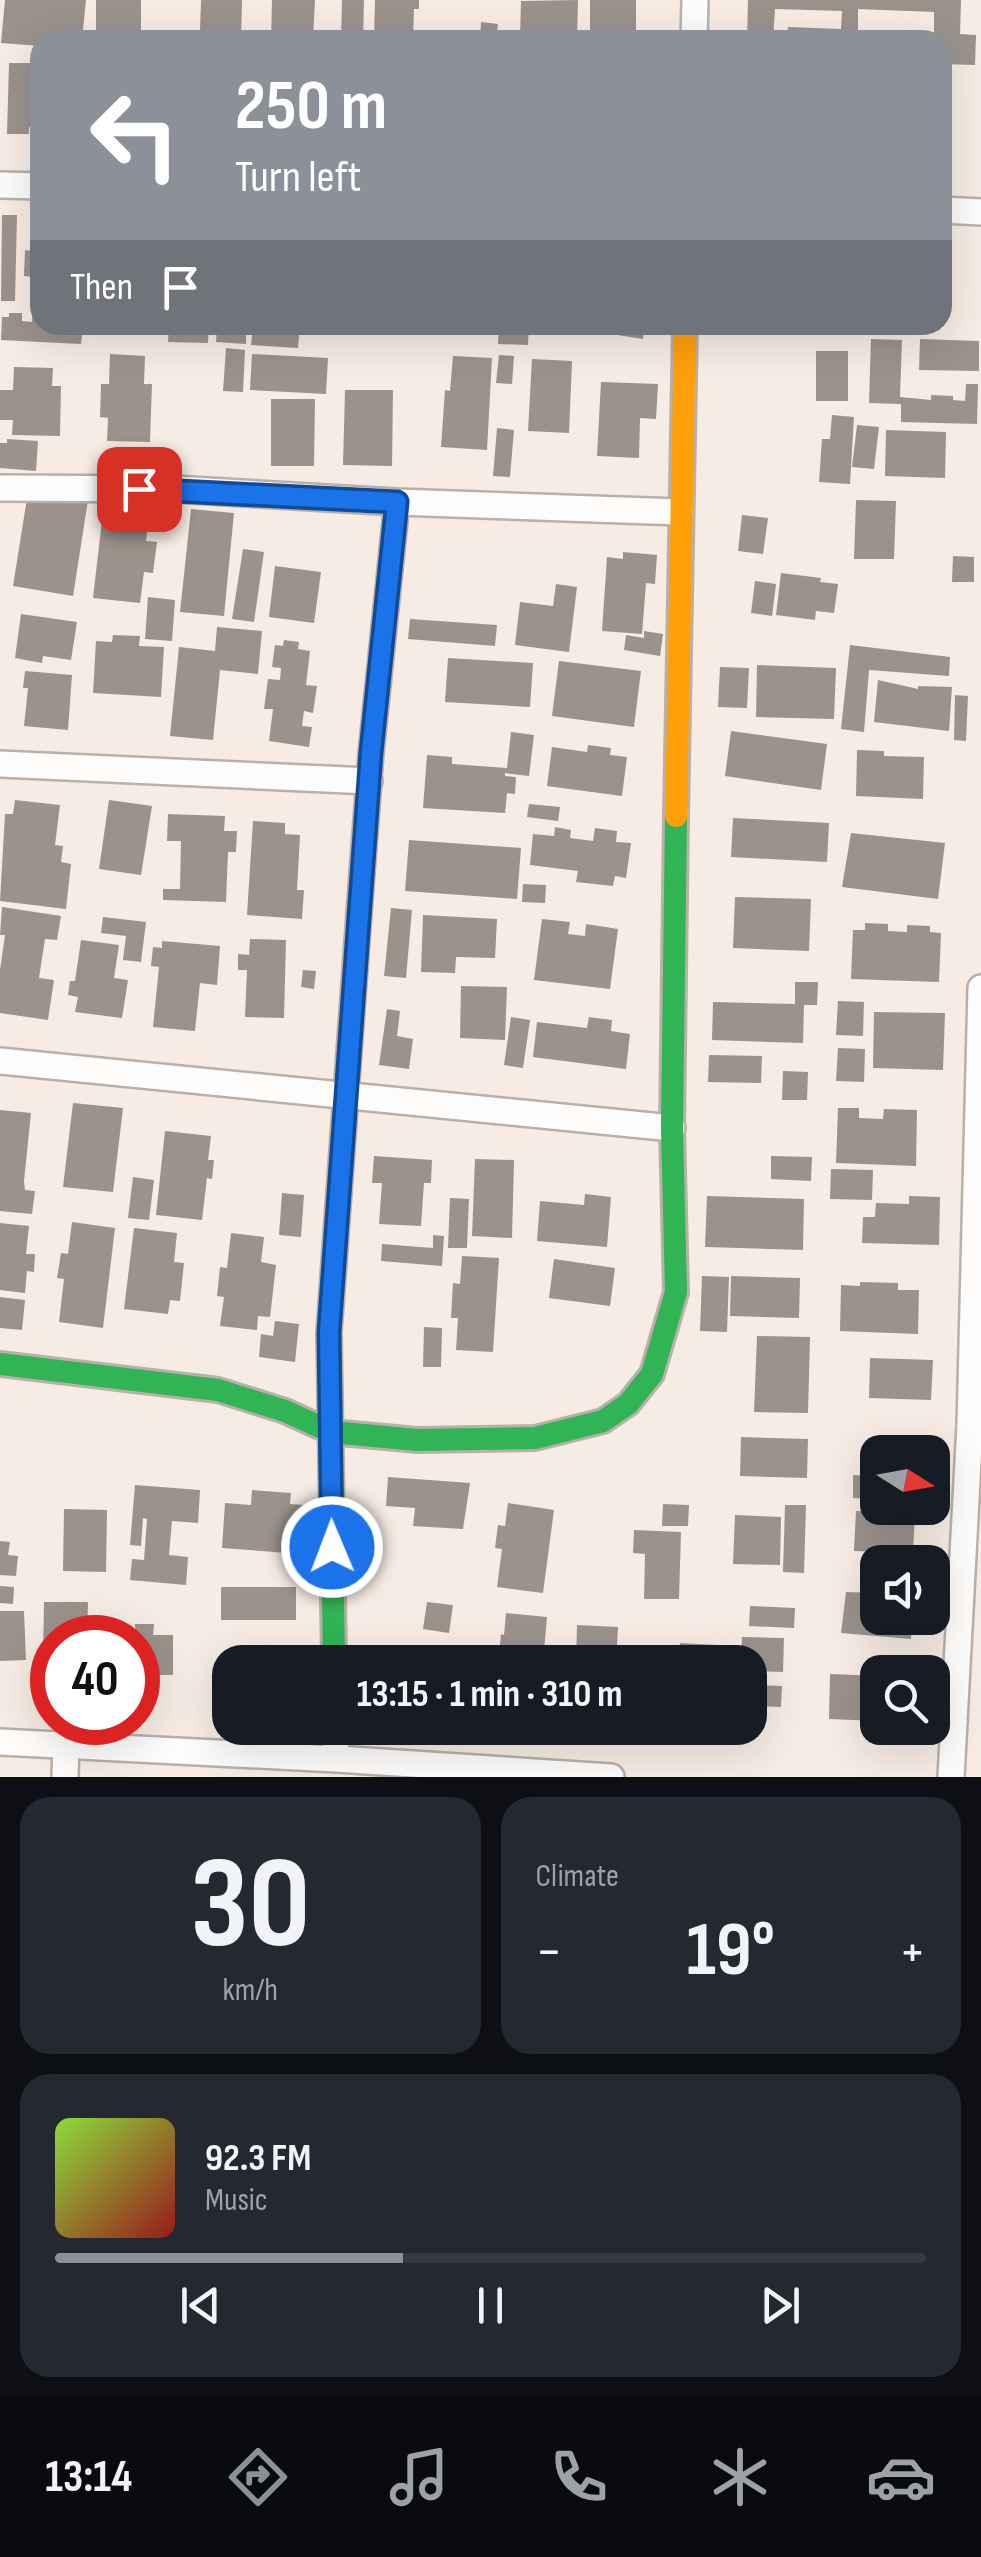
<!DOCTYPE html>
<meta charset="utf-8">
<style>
:root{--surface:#171b24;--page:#242831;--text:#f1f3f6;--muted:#9ea1a6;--line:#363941;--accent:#8c9099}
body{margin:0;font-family:"Sofia Sans Condensed",sans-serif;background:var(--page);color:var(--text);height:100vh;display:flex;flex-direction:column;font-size:38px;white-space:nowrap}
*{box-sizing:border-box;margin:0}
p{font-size:32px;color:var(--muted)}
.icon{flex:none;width:55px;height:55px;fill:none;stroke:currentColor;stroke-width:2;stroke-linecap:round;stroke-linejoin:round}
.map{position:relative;height:1777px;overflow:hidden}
.details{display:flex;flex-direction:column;gap:20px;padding:20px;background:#0d0f14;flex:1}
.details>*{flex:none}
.guide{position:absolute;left:30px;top:30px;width:922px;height:305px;border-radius:30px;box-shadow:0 10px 40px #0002;background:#8c9099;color:#fff;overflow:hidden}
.needle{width:65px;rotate:101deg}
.fabs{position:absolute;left:860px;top:1435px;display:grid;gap:20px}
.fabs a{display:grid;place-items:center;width:90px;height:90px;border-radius:20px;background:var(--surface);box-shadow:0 10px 40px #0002;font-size:50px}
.speed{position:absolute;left:30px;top:1615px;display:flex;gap:20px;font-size:50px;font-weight:700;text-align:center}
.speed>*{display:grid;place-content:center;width:130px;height:130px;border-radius:50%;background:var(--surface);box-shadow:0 10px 40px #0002;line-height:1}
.speed .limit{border:15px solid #d22;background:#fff;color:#111}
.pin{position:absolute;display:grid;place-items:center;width:85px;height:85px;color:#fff;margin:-42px;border-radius:20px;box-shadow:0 5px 15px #0006}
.me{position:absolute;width:110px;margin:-55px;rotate:359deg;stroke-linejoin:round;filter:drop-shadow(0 0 8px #0008)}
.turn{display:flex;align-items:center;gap:35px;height:210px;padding:0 40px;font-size:45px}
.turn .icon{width:130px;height:130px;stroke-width:2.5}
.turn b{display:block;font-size:70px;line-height:85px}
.then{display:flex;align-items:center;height:95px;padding:0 40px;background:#0003;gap:20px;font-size:38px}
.big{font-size:75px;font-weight:700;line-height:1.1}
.details .tile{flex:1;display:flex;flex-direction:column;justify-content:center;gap:15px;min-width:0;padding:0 35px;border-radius:30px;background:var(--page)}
.details .dial{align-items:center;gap:0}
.dial b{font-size:130px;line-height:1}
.song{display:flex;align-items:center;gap:30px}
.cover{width:120px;height:120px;border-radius:15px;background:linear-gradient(135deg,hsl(90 70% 55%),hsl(0 70% 35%))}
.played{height:10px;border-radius:5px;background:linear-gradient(90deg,var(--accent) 40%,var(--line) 40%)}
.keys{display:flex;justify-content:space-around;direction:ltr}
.heat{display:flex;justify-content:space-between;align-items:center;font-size:55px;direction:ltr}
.details .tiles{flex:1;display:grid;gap:20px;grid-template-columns:1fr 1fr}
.tile:last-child{grid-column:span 2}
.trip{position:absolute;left:212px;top:1645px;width:555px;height:100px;border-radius:30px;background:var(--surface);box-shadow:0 10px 40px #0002;font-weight:700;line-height:100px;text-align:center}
.dock{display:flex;height:160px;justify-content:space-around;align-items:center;background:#090b0e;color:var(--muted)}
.dock .icon{width:70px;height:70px}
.dock .on{color:var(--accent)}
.dock b{font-size:45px;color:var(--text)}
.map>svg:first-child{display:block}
.building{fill:#9b928c;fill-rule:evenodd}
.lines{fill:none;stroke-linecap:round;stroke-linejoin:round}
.street-casing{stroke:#b8b0a9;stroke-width:30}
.fast-casing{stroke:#b8b0a9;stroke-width:28}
.slow-casing{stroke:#b8b0a9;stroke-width:28}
.street{stroke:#fefcfb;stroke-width:25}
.fast{stroke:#30b455;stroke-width:22}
.slow{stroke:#ff9f0a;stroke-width:22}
.route-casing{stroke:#114b97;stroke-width:25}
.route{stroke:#1a73e8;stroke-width:18}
</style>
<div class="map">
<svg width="981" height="1777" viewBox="0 0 981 1777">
<rect width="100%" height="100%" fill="#f6ece3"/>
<path class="building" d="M5 0H86L82 40H40V46L1 43Z
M96 0H141V35H164V40H96Z
M201 0H242L241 40H221L222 31H200Z
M272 0H315L313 40H271Z
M342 0H364L363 40H341Z
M375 0H419V9H414L413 40H374Z
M578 0 577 40 520 39 521 1Z
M590 0H636V40H590Z
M748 0H961L960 34 976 35 975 65 942 64V40H787L788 27 841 29 842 11 775 9 773 40H747ZM858 9 934 12V33L858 30Z
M481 22 498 24 496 40H480Z
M171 34 198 35V40H171Z
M36 58 40 59V127H29V134H7L9 63H36Z
M2 215H17L15 301H1Z
M34 242 40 243V325L83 327 81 344 1 340 2 317H9V313H22V321L32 322 34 277 24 276 25 250 33 251Z
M169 325H209L208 343 168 342Z
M217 325H246V344L216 342Z
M253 325H300L298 348 251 345Z
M499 325 529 327 528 345 498 344Z
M606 325H645L643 339 604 333Z
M911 325H940V330L911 328Z
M871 339 902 340 900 397 931 400V395L953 396V400L965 401 966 384H978L977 424 901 422V404L869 403Z
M920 339 979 341V371L919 370Z
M226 348 245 350 243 392 223 391Z
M816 351H848V401H816Z
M110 354 145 356 144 384H152L150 442 107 441 108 418 100 417 101 384H109Z
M252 354 328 358 326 394 250 390Z
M499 355 514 356 512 384 496 383Z
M453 356 492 358 487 450 441 447 445 390 450 391Z
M532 359 572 361 569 433 528 431Z
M14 367 53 368 52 386H61L60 436 12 435 13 420H0V390H13Z
M601 382 658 384 656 419 640 418 639 458 597 456Z
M345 390H393L392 466 343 465Z
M271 399H315L314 466H271Z
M832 415 854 417 850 484 819 482 822 439H830Z
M857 425 879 427 874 469 852 467Z
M497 428 514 430 510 477 493 476Z
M886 430 946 432 945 478 885 476Z
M7 439 38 441 36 471 0 468V443H7Z
M28 492 88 500 73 596 13 586Z
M856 500 896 501 894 559H854Z
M104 503 150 508 146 541 157 542 153 573 144 572 140 603 93 598Z
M191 509 234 513 224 616 180 612Z
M742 515 768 518 763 554 738 551Z
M243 549 264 552 254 622 232 619Z
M623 552 657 555 655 584 646 583 642 634 602 631 607 557 623 559Z
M953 556 974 557V582H952Z
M275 566 321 572 314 623 269 617Z
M781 573 821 578 820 582 838 584 834 613 816 611 815 620 776 615Z
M755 581 776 584 772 616 751 613Z
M556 584 577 587 569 652 515 645 520 602 553 606Z
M148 597 175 600 172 641 145 639Z
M21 614 77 622 71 660 43 656 42 663 15 658Z
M410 619 497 625 495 646 408 639Z
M217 627 262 631 258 674 220 670 213 740 170 736 179 647 215 651Z
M644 631 663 634 660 656 624 650 626 635 644 638Z
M113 635 140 636 139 646 164 647 161 697 93 693 96 641 112 642Z
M284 640 299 642 298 649 310 651 306 685 317 686 313 713 304 711 302 726 312 727 309 747 269 741 273 709H264L268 679 280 680 281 668 272 667 275 645 283 646Z
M850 645 950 657 949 676 869 670 864 732 841 729Z
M448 658 533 663 530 707 445 702Z
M559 661 641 671 634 727 552 716Z
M757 665 836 668 834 719 756 717Z
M720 667 749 668 747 708 718 707Z
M25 671 72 675 68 730 24 726 28 688H23Z
M878 680 918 689V686L952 687 949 731 874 722Z
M955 695 968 696 966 741 954 740Z
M731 731 827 744 821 790 725 776Z
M511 732 534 735 529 776 505 773V776L516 777 515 794 507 793 505 813 423 808 427 755 452 757V764L507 768Z
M588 745 611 748 610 755 627 757 622 796 547 786 552 747 587 752Z
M857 750 884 751V756L924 757 923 799 856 796Z
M15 800 60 805 55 845 63 846 61 862 71 864 66 909 0 901 5 814H13Z
M109 800 152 806 141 875 99 869Z
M529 804 560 807 558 821 527 817Z
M168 814 225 816 224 831H237L236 852H228L226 902 163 900V889H180L181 841H167Z
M733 818 829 823 827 862 731 857Z
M253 821 285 823V834L300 835 297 890H304L302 919 247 915Z
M555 827 571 830 570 838 593 841 595 828 617 831 616 842 631 843 626 878 615 876 613 886 576 882 578 871 530 865 533 834 554 836Z
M851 833 945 843 938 899 842 887Z
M409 840 521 848 517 899 405 891Z
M523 884 546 885 545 903 522 902Z
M735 897 811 899 809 951 733 948Z
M2 907 61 916 57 940 45 939 39 978 54 980 48 1020 0 1013V970L5 935H0Z
M391 908 412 910 406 978 384 976Z
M423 915 497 919 495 958 456 957 455 973 421 972Z
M103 917 146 922 141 962 123 960 126 936 101 933Z
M542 919 570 922 568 934 585 936 586 924 618 929 610 989 534 980Z
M865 923 888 924V931L907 932V925L930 926V932L941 933 939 982 851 979 853 930H865Z
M250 939 286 940 284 1018 245 1017 247 970H238V954L249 955Z
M81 940 119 945 114 978 128 980 122 1018 75 1012 78 997 68 995 70 981H75Z
M162 941 220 946 217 985 200 983 195 1031 153 1027 159 967 151 966 153 947 162 948Z
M303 970 316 971 314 989 301 987Z
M795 982H818L817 1005H804L803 1043 712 1040 713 1002 795 1004Z
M461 986 507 987 505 1040 460 1038Z
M838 1001 864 1002 863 1036 836 1035Z
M387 1009 400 1011 397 1036 413 1039 409 1069 379 1065Z
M874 1012 945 1013 943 1070 873 1068Z
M511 1017 530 1020 523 1068 504 1065Z
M589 1017 612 1020 611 1031 630 1034 626 1069 533 1057 537 1022 587 1028Z
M838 1048 865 1049 864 1082 836 1081Z
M709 1055 762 1056 761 1083 708 1082Z
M783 1071 808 1072 807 1100H782Z
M73 1103 123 1108 113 1192 63 1187Z
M838 1108H859V1118L883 1119 884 1109 917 1110 916 1166 836 1163Z
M0 1110 31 1113 24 1181 25 1190 35 1191 32 1214 0 1211Z
M165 1131 211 1136 208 1160H214L212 1179 207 1178 202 1220 156 1215Z
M374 1156 432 1160 431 1183H424L421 1226 379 1224 382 1183H372Z
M771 1156 812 1157 811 1181 771 1179Z
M475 1159 514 1160 512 1238 472 1236Z
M831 1169 873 1170 872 1200 830 1199Z
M133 1177 154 1180 149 1220 128 1218Z
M282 1193 304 1195 301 1237 279 1235Z
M585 1194 611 1197 607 1247 537 1241 540 1201 584 1205Z
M707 1196 804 1199 803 1250 705 1247Z
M909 1196 940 1197 939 1245 862 1243 863 1217H875L876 1203 909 1204Z
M450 1198 469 1199 467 1248H448Z
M72 1222 115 1228 103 1328 59 1322 64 1279 57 1278 61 1253 68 1254Z
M0 1223 29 1226 26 1254H35L34 1272 27 1271 25 1293 0 1290Z
M134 1228 177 1233 174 1262 184 1263 180 1301 170 1300 168 1314 124 1309Z
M231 1233 264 1237 261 1262 276 1265 270 1317 258 1316 257 1330 220 1326 224 1297 217 1296 220 1267 227 1268Z
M433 1235 444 1236 442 1266 381 1261 382 1244 433 1248Z
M462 1256 499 1258 493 1352 456 1350 458 1318H451L453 1283 460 1284Z
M554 1259 615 1268 610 1306 549 1298Z
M702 1276 729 1277 727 1332 700 1331Z
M731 1276 800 1278 799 1318 730 1316Z
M860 1282 898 1283V1290H919L918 1334 840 1331 841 1285 860 1286Z
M0 1297 25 1300 22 1330 0 1328Z
M275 1321 299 1324 295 1362 259 1357 261 1334 273 1336Z
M424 1327 442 1328 441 1367H423Z
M757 1336 810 1337 808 1413 754 1412Z
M870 1358 933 1360 931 1400 869 1398Z
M741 1437 808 1439 807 1478 740 1476Z
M880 1443 919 1445V1452H880Z
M853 1475 876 1476V1499L853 1498Z
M388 1477 470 1483 463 1529 413 1526 415 1508 386 1506Z
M135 1485 200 1490 198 1523 172 1521 169 1555 188 1557 186 1585 130 1580 132 1559 144 1560 147 1519 143 1518 141 1546 130 1545Z
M252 1490 291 1493 290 1504 318 1506 314 1555 222 1548 225 1503 251 1505Z
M508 1503 554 1510 543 1593 497 1587 502 1549 495 1548 498 1525 505 1526Z
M663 1504 689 1505 688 1526H662Z
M785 1505H806L804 1573 783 1572Z
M64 1509 107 1510 106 1572 63 1571Z
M856 1511 915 1513 913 1553 854 1551Z
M735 1515 781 1517 780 1565 733 1564Z
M634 1530 681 1532 679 1599H644L645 1554 633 1553Z
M0 1541 10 1542 8 1555 18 1556 16 1576 0 1575Z
M0 1586 14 1587 13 1604 0 1603Z
M221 1587H296V1620H221Z
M846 1592 878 1593V1618H912L911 1639 841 1633Z
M44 1602H88L87 1638H52V1663H43Z
M427 1602 453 1605 449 1633 423 1629Z
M750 1606 795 1608 794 1628 749 1626Z
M0 1611H24L26 1660 0 1661Z
M506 1613 547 1617 543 1662H502V1657H499L501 1634 504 1635Z
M135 1624H154L153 1635H173V1675H138Z
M577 1625 618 1627 616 1662H576Z
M742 1637 784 1638 783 1672 750 1671V1662H741Z
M680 1643 717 1645 715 1662H678Z
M242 1645 272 1646V1655H307V1662H230V1692H223L224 1651H242Z
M830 1674 878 1676V1721L829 1719Z
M752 1685 782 1686 781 1707 751 1706Z
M138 1694 148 1696 144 1721 138 1720Z
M518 1728H617L615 1742Z"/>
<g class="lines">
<defs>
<path id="street" d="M694 40 695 0
M0 185 40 186
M942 210 981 212
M0 488 174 489 397 502 680 512
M0 764 369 781
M0 1061 672 1128
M335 1728 336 1759
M0 1742 336 1759 611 1777
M65 1777 66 1744
M951 1777 970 1425 981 988"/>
<path id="fast" d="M0 1364 218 1390 285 1411 331 1432 417 1440 535 1438 603 1421 628 1404 652 1374 676 1292 672 1128 676 816
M334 1662 329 1332 359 913"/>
<path id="slow" d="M676 816 685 325
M359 913 371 753 397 502"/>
</defs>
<use href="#street" class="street-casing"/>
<use href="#fast" class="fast-casing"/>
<use href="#slow" class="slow-casing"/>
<use href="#street" class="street"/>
<use href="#fast" class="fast"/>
<use href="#slow" class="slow"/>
</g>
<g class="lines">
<defs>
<path id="route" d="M139 489 397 502 371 752 329 1332 332 1547"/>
</defs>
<use href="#route" class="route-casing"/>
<use href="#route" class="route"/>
</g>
</svg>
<div class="fabs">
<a><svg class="needle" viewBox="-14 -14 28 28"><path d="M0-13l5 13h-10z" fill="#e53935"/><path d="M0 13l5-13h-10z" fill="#9ea1a6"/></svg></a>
<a><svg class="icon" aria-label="sound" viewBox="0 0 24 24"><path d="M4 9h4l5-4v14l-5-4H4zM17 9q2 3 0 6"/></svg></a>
<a><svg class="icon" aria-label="search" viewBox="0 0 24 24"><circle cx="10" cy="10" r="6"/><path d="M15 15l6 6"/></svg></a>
</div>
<div class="speed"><div class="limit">40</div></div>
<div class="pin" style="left:139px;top:489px;background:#d93025"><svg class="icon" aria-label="arrive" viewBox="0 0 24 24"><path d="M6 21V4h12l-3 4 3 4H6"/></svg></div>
<svg class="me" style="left:332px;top:1547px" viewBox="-20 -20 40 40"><circle r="17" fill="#1a73e8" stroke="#fff" stroke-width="3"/><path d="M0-11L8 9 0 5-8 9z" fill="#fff"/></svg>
<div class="trip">13:15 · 1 min · 310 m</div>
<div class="guide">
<div class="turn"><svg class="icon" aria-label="left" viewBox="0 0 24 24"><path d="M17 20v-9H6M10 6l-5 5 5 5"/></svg><div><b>250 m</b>Turn left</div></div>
<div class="then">Then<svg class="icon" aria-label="arrive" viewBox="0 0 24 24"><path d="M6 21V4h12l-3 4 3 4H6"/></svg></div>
</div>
</div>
<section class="details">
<div class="tiles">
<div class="tile dial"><b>30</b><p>km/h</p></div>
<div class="tile"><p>Climate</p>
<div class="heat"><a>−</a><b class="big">19°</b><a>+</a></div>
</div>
<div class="tile">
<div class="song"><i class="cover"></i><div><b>92.3 FM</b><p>Music</p></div></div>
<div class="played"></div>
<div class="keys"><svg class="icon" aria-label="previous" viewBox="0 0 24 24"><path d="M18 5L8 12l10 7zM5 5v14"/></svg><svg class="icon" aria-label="pause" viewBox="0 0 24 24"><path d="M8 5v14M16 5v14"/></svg><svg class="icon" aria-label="next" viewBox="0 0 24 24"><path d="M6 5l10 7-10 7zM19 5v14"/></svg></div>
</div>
</div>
</section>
<nav class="dock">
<b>13:14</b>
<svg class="icon on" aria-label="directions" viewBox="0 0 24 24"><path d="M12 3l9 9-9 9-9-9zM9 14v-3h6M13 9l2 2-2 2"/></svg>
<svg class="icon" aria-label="music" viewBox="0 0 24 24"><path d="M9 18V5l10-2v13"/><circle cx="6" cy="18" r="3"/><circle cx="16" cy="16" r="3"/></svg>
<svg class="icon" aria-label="phone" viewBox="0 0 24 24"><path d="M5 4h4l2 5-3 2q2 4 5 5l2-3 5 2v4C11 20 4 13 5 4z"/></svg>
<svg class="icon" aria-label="climate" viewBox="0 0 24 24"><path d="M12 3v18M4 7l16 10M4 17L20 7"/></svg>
<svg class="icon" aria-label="car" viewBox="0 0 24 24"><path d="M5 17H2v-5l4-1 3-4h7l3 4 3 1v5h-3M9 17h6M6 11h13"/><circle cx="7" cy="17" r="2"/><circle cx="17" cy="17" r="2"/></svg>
</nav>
